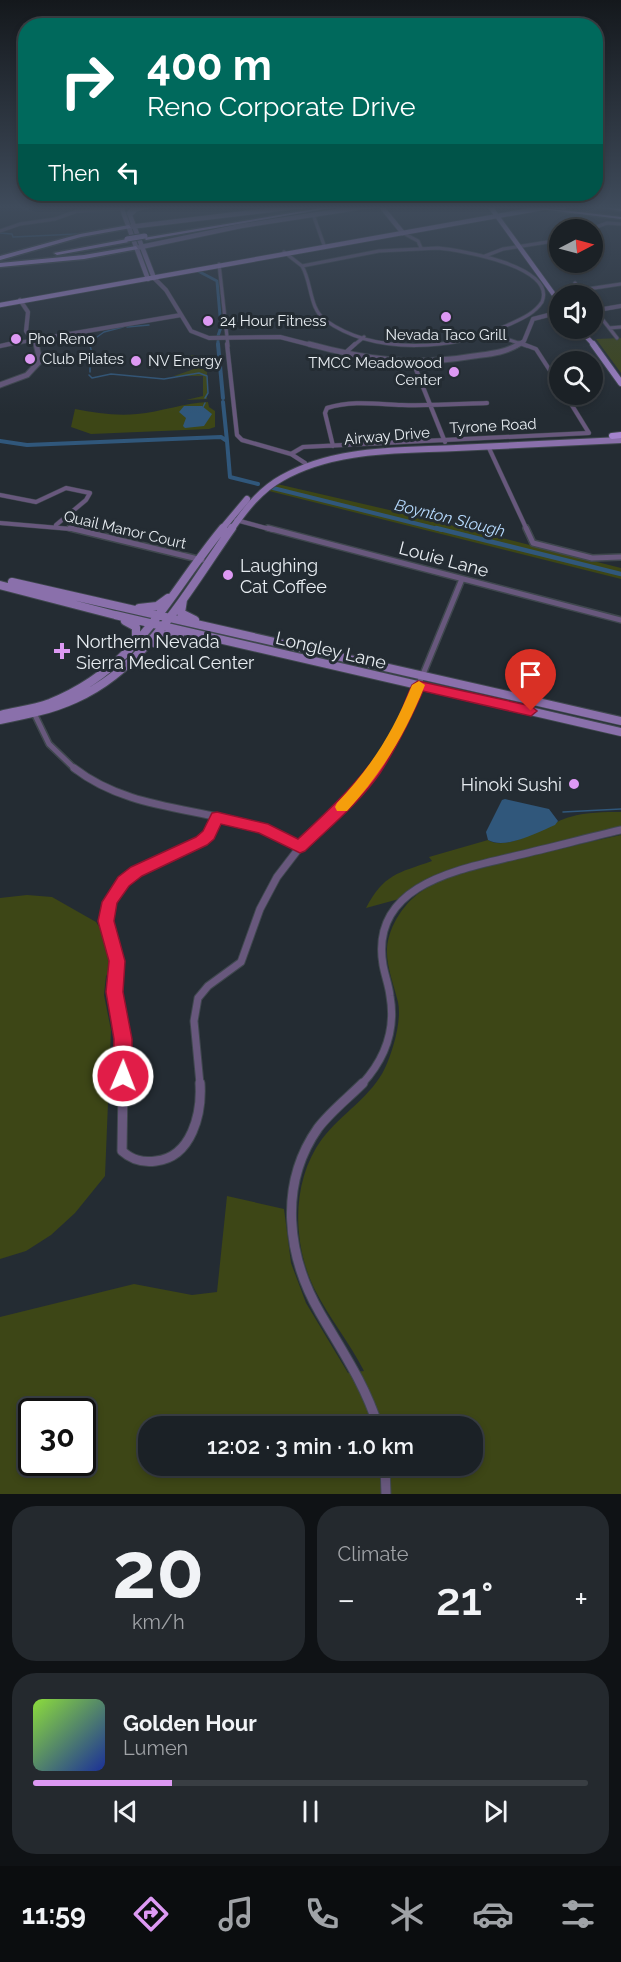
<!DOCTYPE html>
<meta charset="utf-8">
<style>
:root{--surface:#1b2126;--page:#24292e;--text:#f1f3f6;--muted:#a0a3a7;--line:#393e43;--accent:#dd99f3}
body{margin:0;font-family:Raleway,sans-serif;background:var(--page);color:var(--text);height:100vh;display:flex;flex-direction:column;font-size:22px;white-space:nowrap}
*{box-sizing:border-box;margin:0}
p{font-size:20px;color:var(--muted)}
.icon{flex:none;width:33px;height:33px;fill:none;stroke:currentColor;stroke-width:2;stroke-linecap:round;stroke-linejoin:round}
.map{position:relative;height:1494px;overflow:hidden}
.panel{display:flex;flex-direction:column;gap:12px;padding:12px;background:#0f1215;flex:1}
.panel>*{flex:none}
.guide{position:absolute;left:18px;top:18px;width:585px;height:183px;border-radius:24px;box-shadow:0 3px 9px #0003,0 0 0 2px var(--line);background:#00695c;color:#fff;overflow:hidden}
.needle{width:39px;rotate:84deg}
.buttons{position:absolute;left:549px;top:219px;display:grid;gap:12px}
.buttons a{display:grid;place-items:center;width:54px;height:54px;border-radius:50%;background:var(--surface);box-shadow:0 3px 9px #0003,0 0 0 2px var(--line);font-size:30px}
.speed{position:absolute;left:18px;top:1398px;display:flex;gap:12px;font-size:30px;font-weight:700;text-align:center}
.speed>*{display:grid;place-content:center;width:78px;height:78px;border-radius:50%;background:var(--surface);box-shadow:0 3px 9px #0003,0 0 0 2px var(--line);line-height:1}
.speed .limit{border:3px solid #111;border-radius:9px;background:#fff;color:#111}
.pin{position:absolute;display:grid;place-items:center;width:51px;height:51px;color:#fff;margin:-62px -26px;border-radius:50% 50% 50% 0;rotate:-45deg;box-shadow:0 0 6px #0007}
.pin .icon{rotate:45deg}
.me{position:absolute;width:66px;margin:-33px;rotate:1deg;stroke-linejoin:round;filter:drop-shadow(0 0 4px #0008)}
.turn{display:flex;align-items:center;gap:21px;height:126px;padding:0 30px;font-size:27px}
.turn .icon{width:78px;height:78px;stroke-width:2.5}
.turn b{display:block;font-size:42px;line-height:51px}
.then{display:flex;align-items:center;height:57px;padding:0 30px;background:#0003;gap:12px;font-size:22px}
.big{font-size:45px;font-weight:600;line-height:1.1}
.panel .widget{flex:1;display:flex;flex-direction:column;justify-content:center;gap:9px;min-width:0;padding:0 21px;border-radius:24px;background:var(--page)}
.panel .dial{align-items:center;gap:0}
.dial b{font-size:78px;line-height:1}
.song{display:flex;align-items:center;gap:18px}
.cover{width:72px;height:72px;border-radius:9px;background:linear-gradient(135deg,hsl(90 70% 55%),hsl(230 70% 35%))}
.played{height:6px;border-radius:3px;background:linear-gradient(90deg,var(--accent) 25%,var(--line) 25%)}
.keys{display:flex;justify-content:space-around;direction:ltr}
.heat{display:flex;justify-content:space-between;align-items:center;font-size:33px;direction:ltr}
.panel .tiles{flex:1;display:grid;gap:12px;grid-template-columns:1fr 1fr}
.widget:last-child{grid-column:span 2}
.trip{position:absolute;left:138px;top:1416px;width:345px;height:60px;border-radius:24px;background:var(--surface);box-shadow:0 3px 9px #0003,0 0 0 2px var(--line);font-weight:600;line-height:60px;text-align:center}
.tabs{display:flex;height:96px;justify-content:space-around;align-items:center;background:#0b0d0f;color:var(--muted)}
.tabs .icon{width:42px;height:42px}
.tabs .active{color:var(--accent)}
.tabs b{font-size:27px;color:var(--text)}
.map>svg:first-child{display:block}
.green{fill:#3d4616;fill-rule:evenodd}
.water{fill:#30577b}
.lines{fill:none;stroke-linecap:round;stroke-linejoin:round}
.stream{stroke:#30577b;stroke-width:1.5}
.canal-far2{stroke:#30577b;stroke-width:3}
.canal-far1{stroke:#30577b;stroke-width:4}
.canal{stroke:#30577b;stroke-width:4.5}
.minor-far4-casing{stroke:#3f474e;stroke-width:4.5}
.minor-far3-casing{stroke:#3f474e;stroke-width:5}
.minor-far2-casing{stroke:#3f474e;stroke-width:8}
.minor-far1-casing{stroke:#3f474e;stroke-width:9}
.minor-casing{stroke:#3f474e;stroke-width:11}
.tertiary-far1-casing{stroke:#3f474e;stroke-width:5}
.tertiary-casing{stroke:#3f474e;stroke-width:7}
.secondary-far2-casing{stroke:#3f474e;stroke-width:6}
.secondary-far1-casing{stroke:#3f474e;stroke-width:8}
.secondary-casing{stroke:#3f474e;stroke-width:10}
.primary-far1-casing{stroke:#3f474e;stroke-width:6}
.primary-casing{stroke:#3f474e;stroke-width:8}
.motorway-casing{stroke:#3f474e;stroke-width:3}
.minor-far4{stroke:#68587d;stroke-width:3}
.minor-far3{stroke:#68587d;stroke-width:4}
.minor-far2{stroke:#68587d;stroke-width:5}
.minor-far1{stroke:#68587d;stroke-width:7}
.minor{stroke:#68587d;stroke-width:9}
.tertiary-far1{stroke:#68587d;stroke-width:4}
.tertiary{stroke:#68587d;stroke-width:5}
.secondary-far2{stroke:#8a70ab;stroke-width:4.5}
.secondary-far1{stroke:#8a70ab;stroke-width:6}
.secondary{stroke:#8a70ab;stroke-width:8}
.primary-far1{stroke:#a483ce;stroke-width:4.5}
.primary{stroke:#a483ce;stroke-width:6}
.motorway{fill:#bc93ef;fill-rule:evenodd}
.motorway-bridge-casing{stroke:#3f474e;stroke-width:7;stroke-linecap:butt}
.motorway-bridge{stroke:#bc93ef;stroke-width:5}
.route{fill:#e11d48;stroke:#92132f;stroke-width:1.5}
.slow{fill:#f59e0b}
.poi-dot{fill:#dd99f3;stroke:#242c33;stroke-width:2}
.labels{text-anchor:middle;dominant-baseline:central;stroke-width:6;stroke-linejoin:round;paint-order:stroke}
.far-poi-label{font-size:15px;fill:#e7ecf1;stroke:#242c33;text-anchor:start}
.far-street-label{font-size:15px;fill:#e7ecf1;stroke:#242c33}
.far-water-label{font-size:16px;font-style:italic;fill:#b6dafe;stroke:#242c33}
.street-label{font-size:18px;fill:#e7ecf1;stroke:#242c33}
.poi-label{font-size:18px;fill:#e7ecf1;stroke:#242c33;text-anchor:start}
</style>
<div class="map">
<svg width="621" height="1494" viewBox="0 0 621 1494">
<rect width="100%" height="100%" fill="#242c33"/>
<path class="green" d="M621 338V373L596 339Z
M193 355 199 356 207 372V399L186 400 203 396V376H174L194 369 195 365 185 358Z
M208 402 209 407 215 411V427L209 429 91 434 71 427 75 409C96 413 116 416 137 414 161 412 183 403 208 402Z
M277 484 411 515 621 568V579L269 491Z
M621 812V828L435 875 415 885 399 899 366 908C384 874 398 873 432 861L429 857 488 840C509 853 550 822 570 817 587 812 604 812 621 812Z
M621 835V1494H0V1317L134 1284 192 1295 217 1292 227 1196 284 1209 291 1263 306 1303 348 1373 364 1371C350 1343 329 1318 315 1290 292 1244 291 1181 322 1139 341 1114 372 1096 385 1068 393 1051 402 1020 398 1002 394 985 386 966 387 948 389 925 405 901 425 889 447 875 473 871 498 864 539 854 580 844 621 835ZM32 1412H82V1462H32ZM148 1426H472V1466H148Z
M27 895 52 897 96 922 104 934 113 968 106 976 104 995 111 1030 105 1176 75 1213 51 1235 26 1251 0 1259V898Z"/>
<path class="water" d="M184 406H202L212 414 204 426 185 428 183 426 186 418 179 412Z
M505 799 549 809 558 821 555 825C538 832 506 850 488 840L486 832 502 800Z"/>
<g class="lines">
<path class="stream" d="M0 233 12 234 13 237 77 234
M127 327 149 325
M90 342 104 332 123 327
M90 345 92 354
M90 368V372
M89 375 92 378 111 374 164 379 199 373 207 376 208 393 205 398
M203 407 205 403
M563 812 621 809"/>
<path class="canal-far2" d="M198 271 217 281 221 327 218 336
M218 341V346"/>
<path class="canal-far1" d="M218 344 223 398
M223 402 227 441
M0 441 27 445 221 437 227 441 230 477 258 484
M273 488 442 530"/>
<path class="canal" d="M436 528 621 574"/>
<defs>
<path id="minor-far4" d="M27 205V208
M314 217 324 245
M588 230 607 223 621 224
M0 231 20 224 55 219 77 211 122 209
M403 233 418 241 421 248
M438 248C459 250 557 266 542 302 534 314 521 319 508 325 455 350 375 356 325 320 309 308 312 283 302 266L379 251Z
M284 252 302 266
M485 256 503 249 560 240
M219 264 228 346
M575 283 585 296
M581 290 621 284
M592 306 617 338
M609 328 621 327
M492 334 527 346
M0 346 34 340
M353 346 364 337"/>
<path id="minor-far3" d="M227 344 237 435 242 440 291 454 305 463
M523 344 536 349 560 386
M0 346 9 344
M344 354 355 344
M413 362 445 442
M333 446 325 413 327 408C352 400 376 404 402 405 430 406 459 404 487 403
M488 446 527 530
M291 454 303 447 589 433 565 394
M0 495 36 502 66 488 90 493 86 500 56 525
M236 520 273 530
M0 523 83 530"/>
<path id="minor-far2" d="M70 528 202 560
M268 528 621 620
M526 528 533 543 592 558 621 557
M33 711 49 744 76 770
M373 770 403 723 462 579"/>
<path id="minor-far1" d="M74 768C123 806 183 807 240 822 262 827 281 837 300 847
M123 1084V1039L115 992 117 961 107 927 110 902 124 881 136 872 201 841 208 835 217 817
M200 1084 194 1021 198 998 208 986 241 962 260 909 277 877 300 847 364 783 374 768
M362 1084C384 1060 396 1030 390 996 389 986 385 976 383 965 369 883 462 869 519 855 553 847 587 838 621 830"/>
<path id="minor" d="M123 1083 122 1151C132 1160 142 1163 156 1161 192 1157 202 1113 200 1083
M363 1083C348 1098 331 1111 318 1128 278 1185 287 1256 320 1313 342 1351 365 1384 378 1426
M385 1466 386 1494"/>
<path id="tertiary-far1" d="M154 278 166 290 191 331 209 338 280 337 315 346
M20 300 28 312 26 331 37 346
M592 311 621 306
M34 340 181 315
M516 346 524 341 533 319 560 312"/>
<path id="tertiary" d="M309 344C367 360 414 366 474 356 489 354 505 353 519 344
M0 385 27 375 40 361 36 344"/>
<path id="secondary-far2" d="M380 205 403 233
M122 209 148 279
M132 209 129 213 154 278
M130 215 136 209 154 205
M129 227 312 205
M136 248 241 226 376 205"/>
<path id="secondary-far1" d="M221 530 247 499
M231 530C245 510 260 490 282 478 335 448 398 451 456 448 511 445 566 443 621 440"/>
<path id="secondary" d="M12 582 621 721
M0 585 115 615 621 732
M183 600 181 613 195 620
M139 608 157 606 168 598
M125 621 136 627V643
M154 643 165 635 180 634
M0 715C16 711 34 709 50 703 139 667 166 597 223 528
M0 720C26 715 51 710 75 699 146 668 189 589 232 528"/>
<path id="primary-far1" d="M489 205 560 303
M0 305 559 205
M578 328 595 346"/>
<path id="primary" d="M593 344 621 383
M612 436 621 435"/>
<path id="motorway" d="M339 205H348L146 240 143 238Z
M588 205 621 209V211L590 206Z
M537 207 621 217V219L539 209Z
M129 225 131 228 81 237 0 260V256L80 234Z
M127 239 129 242 57 255 54 253Z
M136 246 138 249 84 259 0 267V263L84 255Z"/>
</defs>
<use href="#minor-far4" class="minor-far4-casing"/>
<use href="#minor-far3" class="minor-far3-casing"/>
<use href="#minor-far2" class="minor-far2-casing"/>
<use href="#minor-far1" class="minor-far1-casing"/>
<use href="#minor" class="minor-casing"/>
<use href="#tertiary-far1" class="tertiary-far1-casing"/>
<use href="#tertiary" class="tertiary-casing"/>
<use href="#secondary-far2" class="secondary-far2-casing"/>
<use href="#secondary-far1" class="secondary-far1-casing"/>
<use href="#secondary" class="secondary-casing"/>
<use href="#primary-far1" class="primary-far1-casing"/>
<use href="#primary" class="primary-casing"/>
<use href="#motorway" class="motorway-casing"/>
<use href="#minor-far4" class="minor-far4"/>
<use href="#minor-far3" class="minor-far3"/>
<use href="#minor-far2" class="minor-far2"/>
<use href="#minor-far1" class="minor-far1"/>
<use href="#minor" class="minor"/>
<use href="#tertiary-far1" class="tertiary-far1"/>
<use href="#tertiary" class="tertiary"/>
<use href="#secondary-far2" class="secondary-far2"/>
<use href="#secondary-far1" class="secondary-far1"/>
<use href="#secondary" class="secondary"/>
<use href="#primary-far1" class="primary-far1"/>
<use href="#primary" class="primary"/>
<use href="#motorway" class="motorway"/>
<defs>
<path id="motorway-bridge" d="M548 205 564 207
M127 239 145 236"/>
</defs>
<use href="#motorway-bridge" class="motorway-bridge-casing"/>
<use href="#motorway-bridge" class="motorway-bridge"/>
</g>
<linearGradient id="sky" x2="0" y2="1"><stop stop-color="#14181c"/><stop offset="0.5" stop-color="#3f4b5b"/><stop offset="1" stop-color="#3f4b5b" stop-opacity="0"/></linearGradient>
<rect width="621" height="414" fill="url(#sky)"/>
<path class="route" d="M418 681 531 706 537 711 531 716 423 691C410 720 397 747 380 773 360 802 331 826 305 851L300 853 259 833 221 824 214 839 207 845 142 876 129 886 117 903 114 921 125 961 123 992 132 1039V1076L129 1082 123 1084 116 1082 113 1076 114 1039 106 992 109 961 98 921 102 902 118 877 131 867 196 837 203 831 212 813 217 812 268 824 298 839C333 806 368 774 392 732 400 717 405 701 412 685Z"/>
<path class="slow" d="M419 681 425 685C406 733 382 773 347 811H337L335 807 337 803C372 766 393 732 412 685Z"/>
<g class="poi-dot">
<circle cx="446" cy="317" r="6"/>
<circle cx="208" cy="321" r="6"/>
<circle cx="16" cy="339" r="6"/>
<circle cx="30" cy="359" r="6"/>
<circle cx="136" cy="361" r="6"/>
<circle cx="454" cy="372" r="6"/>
<circle cx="228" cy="575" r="6"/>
<path d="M59 642h6v6h6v6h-6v6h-6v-6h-6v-6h6z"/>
<circle cx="574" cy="784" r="6"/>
</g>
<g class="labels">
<g class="far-poi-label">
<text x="220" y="321">24 Hour Fitness</text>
<text x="446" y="335" text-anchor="middle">Nevada Taco Grill</text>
<text x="28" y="339">Pho Reno</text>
<text x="42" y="359">Club Pilates</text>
<text x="148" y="361">NV Energy</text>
<text x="442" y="363" text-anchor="end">TMCC Meadowood<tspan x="442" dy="17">Center</tspan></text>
</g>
<g class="far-street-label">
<text transform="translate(493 426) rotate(-3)">Tyrone Road</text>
<text transform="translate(387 436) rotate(-5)">Airway Drive</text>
<text transform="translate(125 530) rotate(13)">Quail Manor Court</text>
</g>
<g class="far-water-label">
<text transform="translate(450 518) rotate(14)">Boynton Slough</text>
</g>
<g class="street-label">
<text transform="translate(444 559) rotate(15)">Louie Lane</text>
<text transform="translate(331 650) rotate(13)">Longley Lane</text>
</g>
<g class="poi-label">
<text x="240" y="565">Laughing<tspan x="240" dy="21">Cat Coffee</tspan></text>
<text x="76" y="641">Northern Nevada<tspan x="76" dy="21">Sierra Medical Center</tspan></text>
<text x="562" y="784" text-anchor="end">Hinoki Sushi</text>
</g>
</g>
</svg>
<div class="buttons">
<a><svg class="needle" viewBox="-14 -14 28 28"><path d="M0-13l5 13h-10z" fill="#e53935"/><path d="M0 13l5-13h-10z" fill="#a0a3a7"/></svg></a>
<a><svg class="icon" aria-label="sound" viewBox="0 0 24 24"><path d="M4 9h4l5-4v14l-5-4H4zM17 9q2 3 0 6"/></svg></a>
<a><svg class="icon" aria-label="search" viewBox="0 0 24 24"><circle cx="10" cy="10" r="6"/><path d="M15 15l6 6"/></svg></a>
</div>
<div class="speed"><div class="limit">30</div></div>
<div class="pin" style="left:531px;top:711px;background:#d93025"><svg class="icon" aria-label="arrive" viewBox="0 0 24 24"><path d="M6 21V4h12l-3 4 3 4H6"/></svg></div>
<svg class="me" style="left:123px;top:1076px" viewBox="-20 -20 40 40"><circle r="17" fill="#e11d48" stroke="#fff" stroke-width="3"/><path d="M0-11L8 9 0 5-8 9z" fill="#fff"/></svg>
<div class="trip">12:02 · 3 min · 1.0 km</div>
<div class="guide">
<div class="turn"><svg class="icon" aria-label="right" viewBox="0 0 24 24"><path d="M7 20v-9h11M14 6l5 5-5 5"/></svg><div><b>400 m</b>Reno Corporate Drive</div></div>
<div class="then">Then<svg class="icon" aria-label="left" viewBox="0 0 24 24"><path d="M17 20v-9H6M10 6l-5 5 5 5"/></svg></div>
</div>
</div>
<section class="panel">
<div class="tiles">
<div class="widget dial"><b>20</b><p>km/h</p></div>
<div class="widget"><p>Climate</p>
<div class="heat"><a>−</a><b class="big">21°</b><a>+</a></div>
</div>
<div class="widget">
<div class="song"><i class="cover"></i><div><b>Golden Hour</b><p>Lumen</p></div></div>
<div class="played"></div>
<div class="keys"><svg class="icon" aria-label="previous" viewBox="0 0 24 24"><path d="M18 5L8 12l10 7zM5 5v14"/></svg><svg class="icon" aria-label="pause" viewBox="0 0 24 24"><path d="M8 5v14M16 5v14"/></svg><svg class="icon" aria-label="next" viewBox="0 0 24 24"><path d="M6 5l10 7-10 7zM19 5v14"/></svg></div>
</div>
</div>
</section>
<nav class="tabs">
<b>11:59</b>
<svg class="icon active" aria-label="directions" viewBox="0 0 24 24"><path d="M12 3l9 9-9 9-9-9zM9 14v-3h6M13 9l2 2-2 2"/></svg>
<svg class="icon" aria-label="music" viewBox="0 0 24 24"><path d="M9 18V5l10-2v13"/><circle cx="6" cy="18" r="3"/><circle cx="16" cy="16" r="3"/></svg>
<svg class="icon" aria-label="phone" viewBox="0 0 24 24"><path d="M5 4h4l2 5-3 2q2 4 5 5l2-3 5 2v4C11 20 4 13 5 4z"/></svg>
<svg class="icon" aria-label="climate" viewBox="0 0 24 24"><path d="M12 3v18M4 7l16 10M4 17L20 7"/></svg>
<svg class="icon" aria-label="car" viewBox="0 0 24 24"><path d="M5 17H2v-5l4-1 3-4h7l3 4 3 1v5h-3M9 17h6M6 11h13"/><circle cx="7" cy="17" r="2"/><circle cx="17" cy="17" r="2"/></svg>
<svg class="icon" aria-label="filters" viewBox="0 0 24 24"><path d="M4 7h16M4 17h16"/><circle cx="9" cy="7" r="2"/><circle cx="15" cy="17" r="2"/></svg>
</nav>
